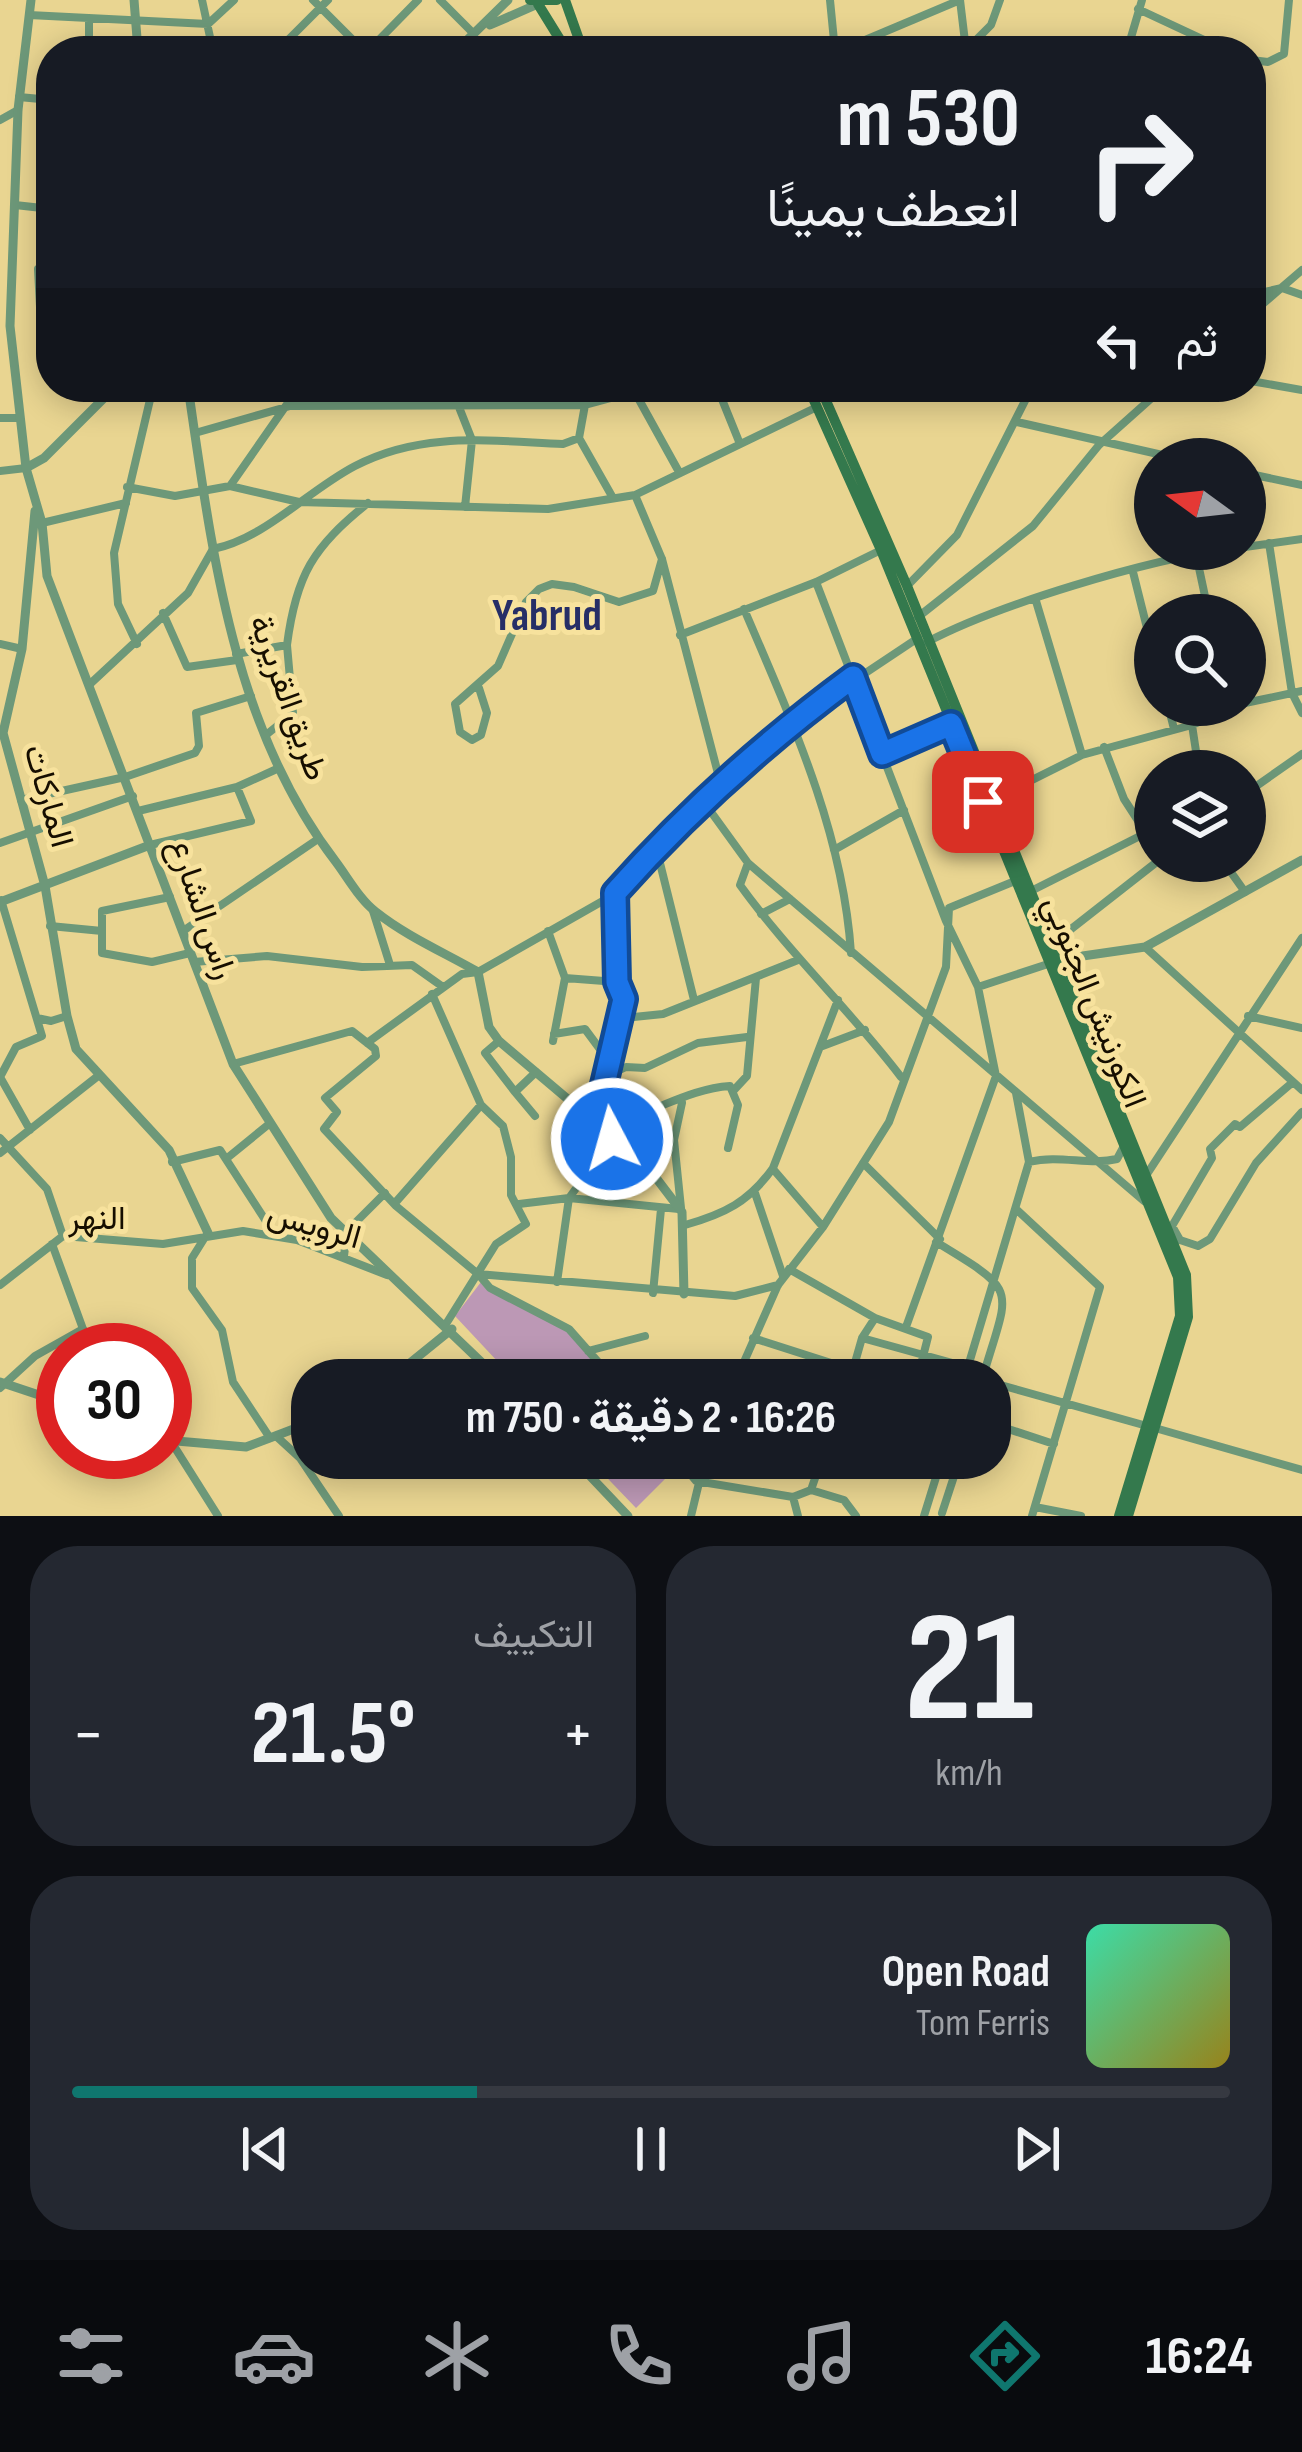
<!DOCTYPE html>
<html lang="ar">
<meta charset="utf-8">
<style>
:root{--surface:#171b24;--page:#242831;--text:#f1f3f6;--muted:#9ea1a6;--line:#363941;--accent:#0f766e}
body{margin:0;font-family:"Sofia Sans Condensed",Vazirmatn,sans-serif;background:var(--page);color:var(--text);direction:rtl;height:100vh;display:flex;flex-direction:column;font-size:45px;white-space:nowrap}
*{box-sizing:border-box;margin:0}
p{font-size:39px;color:var(--muted)}
.icon{flex:none;width:66px;height:66px;fill:none;stroke:currentColor;stroke-width:2;stroke-linecap:round;stroke-linejoin:round}
.map{position:relative;height:1516px;overflow:hidden;direction:ltr}
.drawer{display:flex;flex-direction:column;gap:30px;padding:30px;background:#0d0f14;flex:1}
.drawer>*{flex:none}
.hud{position:absolute;left:36px;top:36px;width:1230px;height:366px;border-radius:48px;box-shadow:0 6px 30px #0003;direction:rtl;background:#171b24;color:var(--text);overflow:hidden}
.needle{width:78px;rotate:285deg}
.buttons{position:absolute;left:1134px;top:438px;display:grid;gap:24px}
.buttons a{display:grid;place-items:center;width:132px;height:132px;border-radius:50%;background:var(--surface);box-shadow:0 6px 30px #0003;font-size:60px}
.speed{position:absolute;left:36px;top:1323px;display:flex;gap:24px;font-size:60px;font-weight:700;text-align:center}
.speed>*{display:grid;place-content:center;width:156px;height:156px;border-radius:50%;background:var(--surface);box-shadow:0 6px 30px #0003;line-height:1}
.speed .limit{border:18px solid #d22;background:#fff;color:#111}
.pin{position:absolute;display:grid;place-items:center;width:102px;height:102px;color:#fff;margin:-51px;border-radius:24px;box-shadow:0 6px 18px #0006}
.me{position:absolute;width:132px;margin:-66px;rotate:354deg;stroke-linejoin:round;filter:drop-shadow(0 0 9px #0008)}
.turn{display:flex;align-items:center;gap:42px;height:252px;padding:0 48px;font-size:54px}
.turn .icon{width:156px;height:156px;stroke-width:2.5}
.turn b{display:block;font-size:84px;line-height:102px}
.then{display:flex;align-items:center;height:114px;padding:0 48px;background:#0003;gap:24px;font-size:45px}
.big{font-size:90px;font-weight:700;line-height:1.1}
.drawer .widget{flex:1;display:flex;flex-direction:column;justify-content:center;gap:18px;min-width:0;padding:0 42px;border-radius:48px;background:var(--page)}
.drawer .dial{align-items:center;gap:0}
.dial b{font-size:156px;line-height:1}
.song{display:flex;align-items:center;gap:36px}
.cover{width:144px;height:144px;border-radius:18px;background:linear-gradient(135deg,hsl(160 70% 55%),hsl(50 70% 35%))}
.played{height:12px;border-radius:6px;background:linear-gradient(90deg,var(--accent) 35%,var(--line) 35%)}
.keys{display:flex;justify-content:space-around;direction:ltr}
.heat{display:flex;justify-content:space-between;align-items:center;font-size:66px;direction:ltr}
.drawer .tiles{flex:1;display:grid;gap:30px;grid-template-columns:1fr 1fr}
.widget:last-child{grid-column:span 2}
.trip{position:absolute;left:291px;top:1359px;width:720px;height:120px;border-radius:48px;background:var(--surface);box-shadow:0 6px 30px #0003;font-weight:700;line-height:120px;text-align:center;direction:rtl}
.dock{display:flex;height:192px;justify-content:space-around;align-items:center;background:#090b0e;color:var(--muted)}
.dock .icon{width:84px;height:84px}
.dock .current{color:var(--accent)}
.dock b{font-size:54px;color:var(--text)}
.map>svg:first-child{display:block}
.green{fill:#bc98b5}
.lines{fill:none;stroke-linecap:round;stroke-linejoin:round}
.minor{stroke:#6d9879;stroke-width:8}
.tertiary{stroke:#6d9879;stroke-width:9}
.secondary{stroke:#34794d;stroke-width:10}
.route-casing{stroke:#114b97;stroke-width:30}
.route{stroke:#1a73e8;stroke-width:21}
.labels{text-anchor:middle;dominant-baseline:central;stroke-width:10;stroke-linejoin:round;paint-order:stroke}
.street-label{font-size:33px;fill:#160e00;stroke:#f7e29d}
.district-label{font-size:45px;font-weight:bold;fill:#262e67;stroke:#f7e29d}
</style>
<div class="map">
<svg width="1302" height="1516" viewBox="0 0 1302 1516">
<rect width="100%" height="100%" fill="#e9d591"/>
<path class="green" d="M481 1282 574 1336 608 1380H515L455 1316Z
M588 1458H669L676 1468 636 1508Z"/>
<g class="lines">
<path class="minor" d="M202 0 213 51
M313 0 364 51
M440 0 474 34
M830 0 835 51
M960 0 966 50
M1138 9 1228 51
M29 15 208 24 234 0
M89 51V20
M277 51 328 0
M368 51 418 0
M839 51 960 0
M965 51 991 25 1000 0
M1127 51 1142 0
M1251 60 1268 62 1284 54 1289 0
M19 97 51 100
M0 120 18 110
M15 205 51 209
M38 269 40 307 51 306
M1251 295 1282 288 1302 295
M1251 314 1302 270
M1251 381 1302 390
M451 387 472 440 465 507
M570 387 585 405 579 438 613 498
M632 387 679 472
M717 387 740 444
M0 418H19
M1017 422 1180 459
M195 433 290 406 585 405 652 387
M0 471 26 468
M1245 473 1302 485
M230 486 299 502 548 509 635 495 817 407
M127 487 175 496 230 486 299 387
M635 495 662 559 721 785
M42 523 126 503
M1269 543 1292 693 1302 713
M1245 547 1302 539
M1196 554 1209 615
M1133 572 1155 660
M816 582 946 921 978 987 996 1076 906 1327
M907 586 957 535 1032 387
M744 609C791 719 843 832 851 953
M163 613 187 667 237 660
M918 617 1033 526 1099 445 1164 387
M680 635 816 582 881 550
M927 642C999 604 1147 560 1228 549
M0 644 22 649
M137 644 118 604 114 553 153 387
M236 654 287 645C296 575 313 547 368 503
M90 684 188 593 213 549C266 538 307 491 355 466 422 431 490 441 563 444L579 438
M479 688 487 713 481 735 472 740 460 732 455 704 498 666 526 602 539 589 552 584 574 587 619 602 653 591 662 559
M1245 703 1302 691
M1168 705 1174 729
M1192 725 1199 771
M266 735 293 713 287 645
M882 754 951 724
M1082 755 1192 725 1236 705
M1245 794 1302 754
M21 800 125 777 195 753 199 746 196 713 251 696
M992 800 1082 755 1036 601
M706 805 748 863 1144 1201
M138 811 237 787 279 768
M0 843 133 796
M150 845 251 821 237 787
M656 847 694 1000
M834 850 904 810
M1223 861 1245 892
M748 863 740 885C789 953 850 1010 901 1077
M1031 891 1146 833 1124 799 1104 747
M170 897 102 911V953L152 962 190 953
M1 900 42 1036 16 1047 0 1077 30 1130
M373 911 390 965
M761 914 790 899
M50 926 102 931
M183 931 318 839
M548 931 565 978 553 1041
M1052 944 1158 861
M1145 947 1302 1090
M194 962 267 956 362 967 412 965 443 987
M565 978 617 982
M978 987 1048 964
M432 994 481 1105 503 1126 511 1157V1195L526 1224 496 1244 446 1324
M1248 1016 1302 1028
M37 1018 51 1021 67 1016
M624 1018 663 1014 798 960
M554 1034 585 1029 611 1064
M499 1041 485 1053 515 1092 536 1072
M367 1043 462 974 478 972 615 894 792 722 918 638
M820 1047 865 1030
M233 1064 352 1031 375 1049 376 1056 325 1098 337 1112 324 1129 396 1206 478 1274 735 1296 778 1285
M607 1076 626 1067 645 1068 698 1043 747 1037
M734 1090 747 1076 756 978
M515 1092 535 1116
M609 1123C653 1114 687 1089 730 1086L738 1105 728 1148
M0 1138 47 1189 63 1236
M0 1153 98 1076
M226 1159 269 1124
M172 1162 220 1150 275 1235
M1029 1162C1060 1154 1089 1166 1117 1159L1124 1146
M863 1163 940 1239
M773 1169 823 1227
M1147 1174 1302 938
M755 1193 783 1276
M395 1203 481 1105
M519 1204 569 1198 679 1209
M681 1208 674 1140 682 1103
M1017 1210 1100 1287 1032 1516
M685 1225C724 1214 749 1202 773 1168L838 1000
M207 1234 192 1258V1288L222 1330 233 1382 270 1438
M1180 1240 1172 1226 1212 1158 1210 1149 1235 1124 1240 1127 1293 1082
M1180 1240 1198 1246 1210 1239 1256 1163 1302 1112
M936 1242C1022 1294 1009 1286 982 1380
M52 1244 83 1329 100 1350
M344 1256 347 1231 385 1193
M789 1269 875 1318 928 1337 917 1380
M479 1275 490 1288 569 1329 614 1380
M557 1282 569 1198 612 1139 602 1093 624 999 617 982 615 894
M0 1285 63 1236 163 1244 243 1231 297 1240 387 1275
M653 1293 661 1209
M753 1338 853 1370
M862 1338 967 1367
M588 1351 645 1336
M635 1380 654 1373 668 1380
M736 1380 778 1285 823 1227 889 1122 946 967 949 908 1015 881
M850 1380 862 1338 875 1318
M964 1380 1029 1162 1016 1093
M990 1382 1147 1426
M0 1388 35 1356 83 1329
M990 1423 1054 1444
M1155 1428 1302 1470
M276 1436 300 1458 339 1516
M172 1443 218 1516
M677 1458 696 1481 793 1497 811 1490 822 1458
M818 1467 867 1458
M811 1490 844 1500 856 1516
M793 1497 798 1516
M1035 1507 1081 1516
M942 1513 960 1458
M691 1516 705 1458
M924 1516 942 1458"/>
<path class="tertiary" d="M31 0 18 110 10 326 26 468 42 523 47 576 233 1064 331 1218 500 1380
M134 0 138 51
M490 25 538 4
M456 51 508 0
M188 387C212 550 232 727 336 862 348 878 360 900 376 912 406 936 445 953 478 972L489 1027 499 1041 647 1166 682 1212 684 1294
M26 468 44 458 115 387
M35 511 22 649 3 733 45 886 67 1016 76 1049 169 1150 208 1233
M0 902 150 845
M1055 960 1145 947 1302 860
M389 1380 452 1329
M0 1382 63 1403
M165 1440 246 1447 312 1422
M573 1458 628 1516"/>
<path class="secondary" d="M530 0H557
M565 0 583 51
M538 4 567 51
M808 387 881 550 1178 1277 1180 1316 1119 1516
M820 387 907 586 1186 1275 1188 1317 1128 1516"/>
</g>
<g class="lines">
<defs>
<path id="route" d="M612 1139 602 1093 624 999 617 982 615 893C686 813 766 741 853 677L882 754 951 724 983 802"/>
</defs>
<use href="#route" class="route-casing"/>
<use href="#route" class="route"/>
</g>
<g class="labels">
<g class="street-label">
<text transform="translate(288 698) rotate(70)">طريق القريرية</text>
<text transform="translate(48 796) rotate(74)">الماركات</text>
<text transform="translate(202 909) rotate(71)">راس الشارع</text>
<text transform="translate(1094 1002) rotate(68)">الكورنيش الجنوبي</text>
<text x="97" y="1219">النهر</text>
<text transform="translate(314 1226) rotate(16)">الرويس</text>
</g>
<g class="district-label">
<text x="547" y="616">Yabrud</text>
</g>
</g>
</svg>
<div class="buttons">
<a><svg class="needle" viewBox="-14 -14 28 28"><path d="M0-13l5 13h-10z" fill="#e53935"/><path d="M0 13l5-13h-10z" fill="#9ea1a6"/></svg></a>
<a><svg class="icon" aria-label="search" viewBox="0 0 24 24"><circle cx="10" cy="10" r="6"/><path d="M15 15l6 6"/></svg></a>
<a><svg class="icon" aria-label="layers" viewBox="0 0 24 24"><path d="M12 4l9 5-9 5-9-5zM3 14l9 5 9-5"/></svg></a>
</div>
<div class="speed"><div class="limit">30</div></div>
<div class="pin" style="left:983px;top:802px;background:#d93025"><svg class="icon" aria-label="arrive" viewBox="0 0 24 24"><path d="M6 21V4h12l-3 4 3 4H6"/></svg></div>
<svg class="me" style="left:612px;top:1139px" viewBox="-20 -20 40 40"><circle r="17" fill="#1a73e8" stroke="#fff" stroke-width="3"/><path d="M0-11L8 9 0 5-8 9z" fill="#fff"/></svg>
<div class="trip">16:26 · 2 دقيقة · 750 m</div>
<div class="hud">
<div class="turn"><svg class="icon" aria-label="right" viewBox="0 0 24 24"><path d="M7 20v-9h11M14 6l5 5-5 5"/></svg><div><b>530 m</b>انعطف يمينًا</div></div>
<div class="then">ثم<svg class="icon" aria-label="left" viewBox="0 0 24 24"><path d="M17 20v-9H6M10 6l-5 5 5 5"/></svg></div>
</div>
</div>
<section class="drawer">
<div class="tiles">
<div class="widget dial"><b>21</b><p>km/h</p></div>
<div class="widget"><p>التكييف</p>
<div class="heat"><a>−</a><b class="big">21.5°</b><a>+</a></div>
</div>
<div class="widget">
<div class="song"><i class="cover"></i><div><b>Open Road</b><p>Tom Ferris</p></div></div>
<div class="played"></div>
<div class="keys"><svg class="icon" aria-label="previous" viewBox="0 0 24 24"><path d="M18 5L8 12l10 7zM5 5v14"/></svg><svg class="icon" aria-label="pause" viewBox="0 0 24 24"><path d="M8 5v14M16 5v14"/></svg><svg class="icon" aria-label="next" viewBox="0 0 24 24"><path d="M6 5l10 7-10 7zM19 5v14"/></svg></div>
</div>
</div>
</section>
<nav class="dock">
<b>16:24</b>
<svg class="icon current" aria-label="directions" viewBox="0 0 24 24"><path d="M12 3l9 9-9 9-9-9zM9 14v-3h6M13 9l2 2-2 2"/></svg>
<svg class="icon" aria-label="music" viewBox="0 0 24 24"><path d="M9 18V5l10-2v13"/><circle cx="6" cy="18" r="3"/><circle cx="16" cy="16" r="3"/></svg>
<svg class="icon" aria-label="phone" viewBox="0 0 24 24"><path d="M5 4h4l2 5-3 2q2 4 5 5l2-3 5 2v4C11 20 4 13 5 4z"/></svg>
<svg class="icon" aria-label="climate" viewBox="0 0 24 24"><path d="M12 3v18M4 7l16 10M4 17L20 7"/></svg>
<svg class="icon" aria-label="car" viewBox="0 0 24 24"><path d="M5 17H2v-5l4-1 3-4h7l3 4 3 1v5h-3M9 17h6M6 11h13"/><circle cx="7" cy="17" r="2"/><circle cx="17" cy="17" r="2"/></svg>
<svg class="icon" aria-label="filters" viewBox="0 0 24 24"><path d="M4 7h16M4 17h16"/><circle cx="9" cy="7" r="2"/><circle cx="15" cy="17" r="2"/></svg>
</nav>
